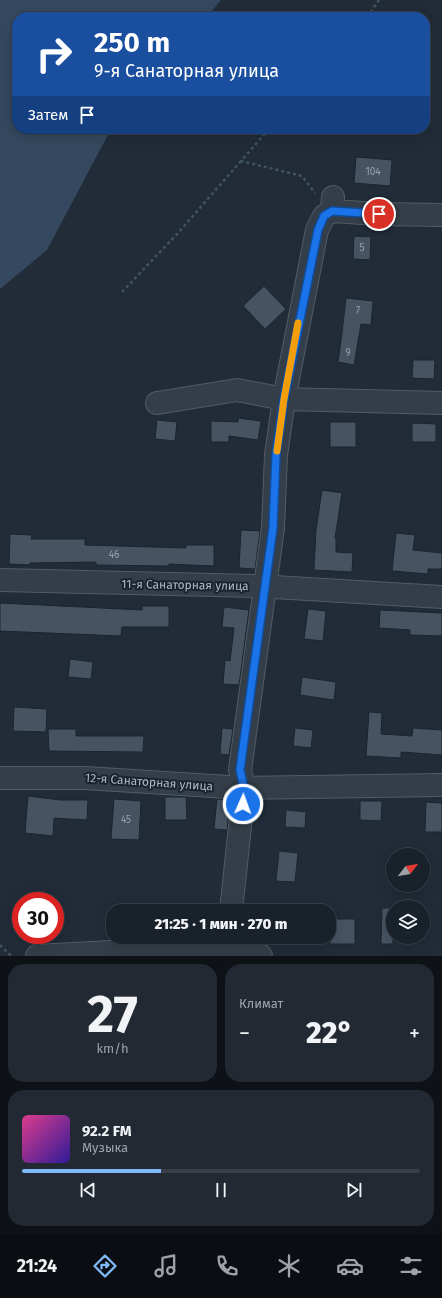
<!DOCTYPE html>
<html lang="ru">
<meta charset="utf-8">
<style>
:root{--surface:#19212a;--page:#222932;--text:#f1f3f6;--muted:#9fa3a8;--line:#373e47;--accent:#81b8f7}
body{margin:0;font-family:"Fira Sans",sans-serif;background:var(--page);color:var(--text);height:100vh;display:flex;flex-direction:column;font-size:15px;white-space:nowrap}
*{box-sizing:border-box;margin:0}
p{font-size:13px;color:var(--muted)}
.icon{flex:none;width:22px;height:22px;fill:none;stroke:currentColor;stroke-width:2;stroke-linecap:round;stroke-linejoin:round}
.map{position:relative;height:956px;overflow:hidden}
.details{display:flex;flex-direction:column;gap:8px;padding:8px;background:#0e1217;flex:1}
.details>*{flex:none}
.banner{position:absolute;left:12px;top:12px;width:418px;height:122px;border-radius:16px;box-shadow:0 4px 16px #0002,0 0 0 1px var(--line);background:#1a4fa0;color:#fff;overflow:hidden}
.needle{width:26px;rotate:59deg}
.buttons{position:absolute;left:386px;top:848px;display:grid;gap:8px}
.buttons a{display:grid;place-items:center;width:44px;height:44px;border-radius:50%;background:var(--surface);box-shadow:0 4px 16px #0002,0 0 0 1px var(--line);font-size:20px}
.speed{position:absolute;left:12px;top:892px;display:flex;gap:8px;font-size:20px;font-weight:700;text-align:center}
.speed>*{display:grid;place-content:center;width:52px;height:52px;border-radius:50%;background:var(--surface);box-shadow:0 4px 16px #0002,0 0 0 1px var(--line);line-height:1}
.speed .limit{border:6px solid #d22;background:#fff;color:#111}
.pin{position:absolute;display:grid;place-items:center;width:34px;height:34px;color:#fff;margin:-17px;border:2px solid #fff;border-radius:50%;box-shadow:0 1px 4px #0007}
.me{position:absolute;width:44px;margin:-22px;rotate:2deg;stroke-linejoin:round;filter:drop-shadow(0 0 3px #0008)}
.turn{display:flex;align-items:center;gap:14px;height:84px;padding:0 16px;font-size:18px}
.turn .icon{width:52px;height:52px;stroke-width:2.5}
.turn b{display:block;font-size:28px;line-height:34px}
.then{display:flex;align-items:center;height:38px;padding:0 16px;background:#0003;gap:8px;font-size:15px}
.big{font-size:30px;font-weight:800;line-height:1.1}
.details .widget{flex:1;display:flex;flex-direction:column;justify-content:center;gap:6px;min-width:0;padding:0 14px;border-radius:16px;background:var(--page)}
.details .dial{align-items:center;gap:0}
.dial b{font-size:52px;line-height:1}
.song{display:flex;align-items:center;gap:12px}
.cover{width:48px;height:48px;border-radius:6px;background:linear-gradient(135deg,hsl(330 70% 55%),hsl(250 70% 35%))}
.played{height:4px;border-radius:2px;background:linear-gradient(90deg,var(--accent) 35%,var(--line) 35%)}
.keys{display:flex;justify-content:space-around;direction:ltr}
.heat{display:flex;justify-content:space-between;align-items:center;font-size:22px;direction:ltr}
.details .tiles{flex:1;display:grid;gap:8px;grid-template-columns:1fr 1fr}
.widget:last-child{grid-column:span 2}
.trip{position:absolute;left:106px;top:904px;width:230px;height:40px;border-radius:16px;background:var(--surface);box-shadow:0 4px 16px #0002,0 0 0 1px var(--line);font-weight:800;line-height:40px;text-align:center}
.dock{display:flex;height:64px;justify-content:space-around;align-items:center;background:#0a0d11;color:var(--muted)}
.dock .icon{width:28px;height:28px}
.dock .selected{color:var(--accent)}
.dock b{font-size:18px;color:var(--text)}
.map>svg:first-child{display:block}
.water{fill:#34495f}
.building{fill:#465462;stroke:#1b252f}
.lines{fill:none;stroke-linecap:round;stroke-linejoin:round}
.minor-casing{stroke:#515c66;stroke-width:24}
.path{stroke:#405556;stroke-width:2.5;stroke-dasharray:3 3;stroke-linecap:butt}
.minor{stroke:#343e48;stroke-width:22}
.route-casing{stroke:#114b97;stroke-width:10}
.route{stroke:#1a73e8;stroke-width:7}
.slow{stroke:#f59e0b;stroke-width:7}
.labels{text-anchor:middle;dominant-baseline:central;stroke-width:4;stroke-linejoin:round;paint-order:stroke}
.number-label{font-size:10px;fill:#94a0ac}
.street-label{font-size:12px;fill:#aeb9c5;stroke:#1a232d}
</style>
<div class="map">
<svg width="442" height="956" viewBox="0 0 442 956">
<rect width="100%" height="100%" fill="#212c38"/>
<path class="water" d="M0 0H221L207 17H17V129H111L47 250 0 289Z"/>
<path class="building" d="M356 157 392 160 390 186 354 183Z
M354 236 371 237 370 260 353 259Z
M264 286 286 309 265 329 243 306Z
M346 298 373 301 371 325 361 324 354 365 338 362 342 333Z
M413 360H435L434 379 412 378Z
M238 418 261 421 258 440 229 436V442H211V421L238 422Z
M157 420 177 422 175 441 155 439Z
M330 422H356V447H330Z
M412 423 436 424V442H412Z
M322 490 342 493 335 538H336V552L353 553 352 572 314 570 316 530Z
M241 530 260 531 255 569 239 568Z
M396 533 415 535 413 550 442 553V569H428V574L392 571Z
M10 534 32 535 31 539H85V545L186 548V545H214V566L169 564V566L96 565V562L30 563V565L9 564Z
M0 603 142 610V606H169V627H122L121 636 0 631Z
M224 607 249 610 239 685 223 684 225 660 230 661 234 628 222 627Z
M308 609 326 611 323 641 304 639Z
M380 610 442 613V636L410 635V630L379 628Z
M70 659 93 662 91 679 68 677Z
M302 677 336 682 334 700 300 695Z
M14 707 47 709 46 732 13 731Z
M369 712 382 713 381 734 412 736 413 728 442 730V755L401 752V758L366 756Z
M222 728 233 729 229 755 220 754Z
M295 728 313 730 311 748 293 746Z
M48 729H76V736H144L143 752 49 751Z
M28 796 60 800H88L87 820 54 818 53 836 25 833Z
M165 797H186L187 820H165Z
M114 799 141 801 139 840 111 839Z
M217 799 230 800 227 830 214 829Z
M360 801H382L381 821 360 820Z
M426 802 442 803V832H425Z
M286 810 306 812 305 828 285 827Z
M279 851 298 853 295 882 276 881Z
M382 908H393V944H381Z
M330 919H355V944H330Z"/>
<g class="lines">
<defs>
<path id="minor" d="M332 211 379 214 442 215
M157 403 237 390 284 399 442 403
M0 580 258 586 442 597
M0 778H85L244 788 442 785
M231 911 244 788 240 770 273 528 276 455 284 399 317 230 324 216 332 211 333 197
M37 956 146 950 261 956"/>
</defs>
<use href="#minor" class="minor-casing"/>
<path class="path" d="M367 17 379 0
M269 129 241 161 302 176 315 193
M122 292 178 233 241 161
M0 945 11 956"/>
<use href="#minor" class="minor"/>
</g>
<g class="lines">
<defs>
<path id="route" d="M243 804 244 788 240 770 273 528 276 455 284 399 318 230 324 216 332 211 379 214"/>
</defs>
<use href="#route" class="route-casing"/>
<use href="#route" class="route"/>
<path class="slow" d="M277 451 284 399 298 323"/>
</g>
<g class="labels">
<g class="number-label">
<text x="373" y="172">104</text>
<text x="362" y="248">5</text>
<text x="358" y="311">7</text>
<text x="348" y="353">9</text>
<text x="114" y="555">46</text>
<text x="126" y="820">45</text>
</g>
<g class="street-label">
<text transform="translate(185 585) rotate(1)">11-я Санаторная улица</text>
<text transform="translate(149 782) rotate(4)">12-я Санаторная улица</text>
</g>
</g>
</svg>
<div class="buttons">
<a><svg class="needle" viewBox="-14 -14 28 28"><path d="M0-13l5 13h-10z" fill="#e53935"/><path d="M0 13l5-13h-10z" fill="#9fa3a8"/></svg></a>
<a><svg class="icon" aria-label="layers" viewBox="0 0 24 24"><path d="M12 4l9 5-9 5-9-5zM3 14l9 5 9-5"/></svg></a>
</div>
<div class="speed"><div class="limit">30</div></div>
<div class="pin" style="left:379px;top:214px;background:#d93025"><svg class="icon" aria-label="arrive" viewBox="0 0 24 24"><path d="M6 21V4h12l-3 4 3 4H6"/></svg></div>
<svg class="me" style="left:243px;top:804px" viewBox="-20 -20 40 40"><circle r="17" fill="#1a73e8" stroke="#fff" stroke-width="3"/><path d="M0-11L8 9 0 5-8 9z" fill="#fff"/></svg>
<div class="trip">21:25 · 1 мин · 270 m</div>
<div class="banner">
<div class="turn"><svg class="icon" aria-label="right" viewBox="0 0 24 24"><path d="M7 20v-9h11M14 6l5 5-5 5"/></svg><div><b>250 m</b>9-я Санаторная улица</div></div>
<div class="then">Затем<svg class="icon" aria-label="arrive" viewBox="0 0 24 24"><path d="M6 21V4h12l-3 4 3 4H6"/></svg></div>
</div>
</div>
<section class="details">
<div class="tiles">
<div class="widget dial"><b>27</b><p>km/h</p></div>
<div class="widget"><p>Климат</p>
<div class="heat"><a>−</a><b class="big">22°</b><a>+</a></div>
</div>
<div class="widget">
<div class="song"><i class="cover"></i><div><b>92.2 FM</b><p>Музыка</p></div></div>
<div class="played"></div>
<div class="keys"><svg class="icon" aria-label="previous" viewBox="0 0 24 24"><path d="M18 5L8 12l10 7zM5 5v14"/></svg><svg class="icon" aria-label="pause" viewBox="0 0 24 24"><path d="M8 5v14M16 5v14"/></svg><svg class="icon" aria-label="next" viewBox="0 0 24 24"><path d="M6 5l10 7-10 7zM19 5v14"/></svg></div>
</div>
</div>
</section>
<nav class="dock">
<b>21:24</b>
<svg class="icon selected" aria-label="directions" viewBox="0 0 24 24"><path d="M12 3l9 9-9 9-9-9zM9 14v-3h6M13 9l2 2-2 2"/></svg>
<svg class="icon" aria-label="music" viewBox="0 0 24 24"><path d="M9 18V5l10-2v13"/><circle cx="6" cy="18" r="3"/><circle cx="16" cy="16" r="3"/></svg>
<svg class="icon" aria-label="phone" viewBox="0 0 24 24"><path d="M5 4h4l2 5-3 2q2 4 5 5l2-3 5 2v4C11 20 4 13 5 4z"/></svg>
<svg class="icon" aria-label="climate" viewBox="0 0 24 24"><path d="M12 3v18M4 7l16 10M4 17L20 7"/></svg>
<svg class="icon" aria-label="car" viewBox="0 0 24 24"><path d="M5 17H2v-5l4-1 3-4h7l3 4 3 1v5h-3M9 17h6M6 11h13"/><circle cx="7" cy="17" r="2"/><circle cx="17" cy="17" r="2"/></svg>
<svg class="icon" aria-label="filters" viewBox="0 0 24 24"><path d="M4 7h16M4 17h16"/><circle cx="9" cy="7" r="2"/><circle cx="15" cy="17" r="2"/></svg>
</nav>
